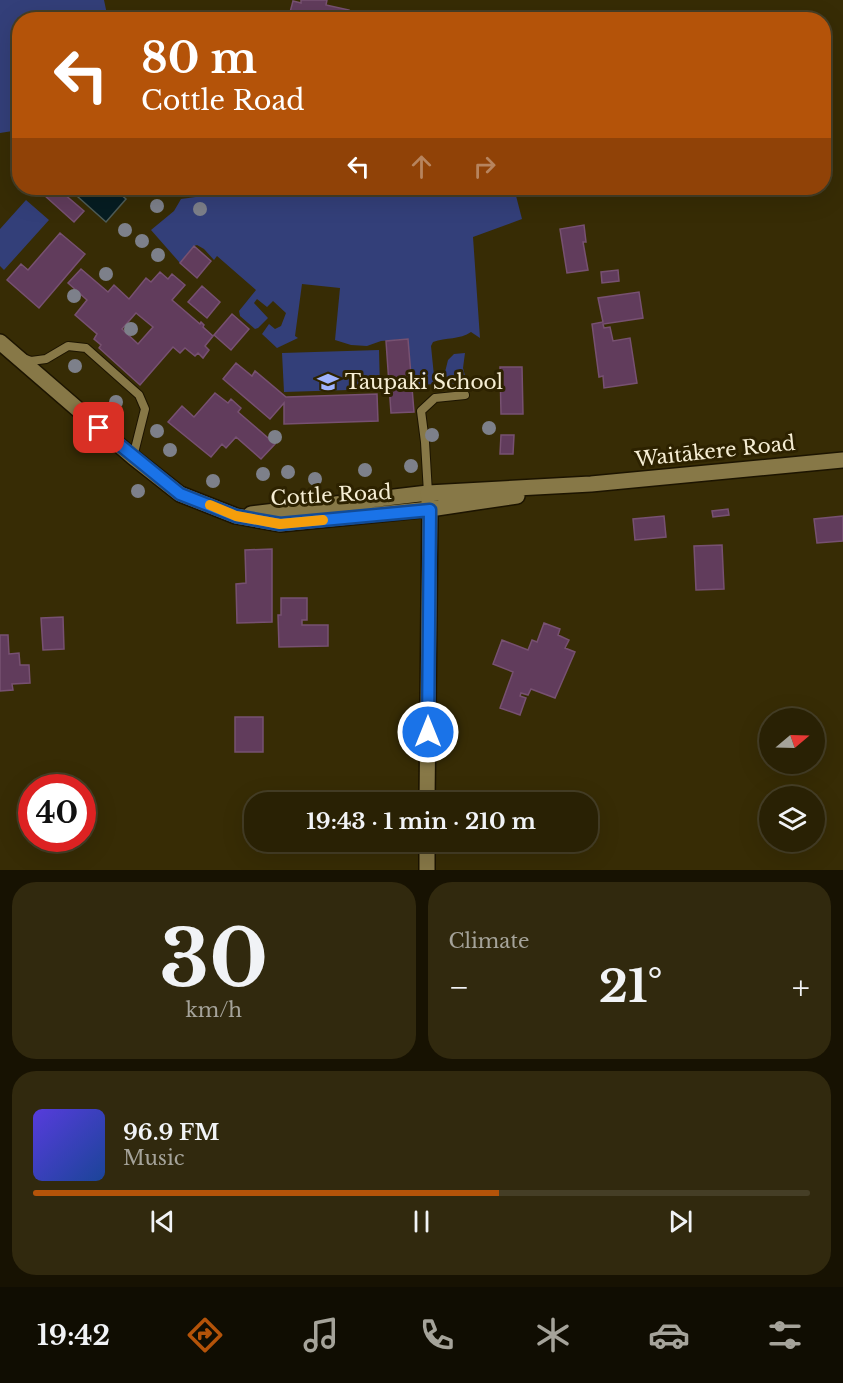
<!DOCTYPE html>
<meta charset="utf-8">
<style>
:root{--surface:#292104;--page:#31290e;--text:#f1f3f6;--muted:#a5a39a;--line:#453e26;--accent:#b45309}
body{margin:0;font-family:"Libre Baskerville",serif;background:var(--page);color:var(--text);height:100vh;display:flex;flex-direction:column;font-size:22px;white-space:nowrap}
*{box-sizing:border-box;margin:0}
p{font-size:20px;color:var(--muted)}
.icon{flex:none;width:33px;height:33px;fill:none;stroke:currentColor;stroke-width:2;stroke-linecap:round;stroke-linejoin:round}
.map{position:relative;height:870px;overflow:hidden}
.drawer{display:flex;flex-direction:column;gap:12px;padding:12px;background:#171202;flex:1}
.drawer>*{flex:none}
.guide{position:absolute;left:12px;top:12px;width:819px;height:183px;border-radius:24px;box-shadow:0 6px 24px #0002,0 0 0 2px var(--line);background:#b45309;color:#fff;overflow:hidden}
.needle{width:39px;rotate:71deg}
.buttons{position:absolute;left:759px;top:708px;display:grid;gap:12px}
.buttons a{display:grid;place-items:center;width:66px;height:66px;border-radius:50%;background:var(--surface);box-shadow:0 6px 24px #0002,0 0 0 2px var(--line);font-size:30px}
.speed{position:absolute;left:18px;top:774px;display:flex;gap:12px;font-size:30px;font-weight:700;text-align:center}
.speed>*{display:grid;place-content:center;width:78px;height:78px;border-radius:50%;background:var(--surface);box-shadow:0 6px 24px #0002,0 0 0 2px var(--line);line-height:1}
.speed .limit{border:9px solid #d22;background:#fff;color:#111}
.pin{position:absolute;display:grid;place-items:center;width:51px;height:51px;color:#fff;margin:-26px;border-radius:12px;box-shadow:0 3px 9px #0006}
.me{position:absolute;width:66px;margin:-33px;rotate:0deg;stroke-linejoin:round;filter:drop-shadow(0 0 4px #0008)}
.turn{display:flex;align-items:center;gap:21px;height:126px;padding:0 30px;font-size:27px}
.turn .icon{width:78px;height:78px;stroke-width:2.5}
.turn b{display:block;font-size:42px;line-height:51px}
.lanes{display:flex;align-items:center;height:57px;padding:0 30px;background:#0003;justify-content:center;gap:30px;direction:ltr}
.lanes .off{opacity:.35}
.big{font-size:45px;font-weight:800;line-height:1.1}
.drawer .card{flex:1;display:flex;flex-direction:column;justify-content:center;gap:9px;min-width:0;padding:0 21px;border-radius:24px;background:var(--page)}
.drawer .dial{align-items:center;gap:0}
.dial b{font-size:78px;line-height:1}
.song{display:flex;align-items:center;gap:18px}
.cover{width:72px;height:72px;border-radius:9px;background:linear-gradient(135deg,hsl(250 70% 55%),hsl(220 70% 35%))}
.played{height:6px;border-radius:3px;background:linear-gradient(90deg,var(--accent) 60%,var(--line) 60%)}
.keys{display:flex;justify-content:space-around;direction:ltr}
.heat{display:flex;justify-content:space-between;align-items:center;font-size:33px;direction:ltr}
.drawer .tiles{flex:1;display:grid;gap:12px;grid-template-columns:1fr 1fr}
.card:last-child{grid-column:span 2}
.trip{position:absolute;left:244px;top:792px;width:354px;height:60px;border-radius:24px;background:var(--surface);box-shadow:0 6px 24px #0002,0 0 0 2px var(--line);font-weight:800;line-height:60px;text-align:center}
.menu{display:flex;height:96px;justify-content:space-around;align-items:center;background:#100d02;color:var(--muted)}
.menu .icon{width:42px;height:42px}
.menu .on{color:var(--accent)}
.menu b{font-size:27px;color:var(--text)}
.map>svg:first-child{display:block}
.green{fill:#333f79}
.water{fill:#061d22;stroke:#4e5c57;stroke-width:1.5}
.building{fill:#613c5c;stroke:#775171;stroke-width:1.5;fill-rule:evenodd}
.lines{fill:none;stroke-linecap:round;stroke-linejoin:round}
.service-casing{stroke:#1c1400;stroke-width:10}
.minor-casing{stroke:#1c1400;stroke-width:18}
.tertiary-casing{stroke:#1c1400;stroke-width:18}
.service{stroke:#877847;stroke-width:8}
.minor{stroke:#877847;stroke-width:15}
.tertiary{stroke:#877847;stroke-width:15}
.tree{fill:#7d808a}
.route-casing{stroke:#114b97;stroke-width:15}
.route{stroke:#1a73e8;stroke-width:10}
.slow{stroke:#f59e0b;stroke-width:10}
.labels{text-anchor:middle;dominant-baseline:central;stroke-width:6;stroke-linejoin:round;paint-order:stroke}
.poi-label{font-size:20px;fill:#f6eed4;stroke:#2d2200;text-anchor:start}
.street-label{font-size:20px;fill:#f6eed4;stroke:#2d2200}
</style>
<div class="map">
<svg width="843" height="870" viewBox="0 0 843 870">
<rect width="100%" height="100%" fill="#372c05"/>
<path class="green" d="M0 0H104L108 19 20 20 19 130 0 133Z
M203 188H514L522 219 473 237 480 338 471 332C460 340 446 337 433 342L431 346 434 376 445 372 448 360 454 354 465 353 463 368 467 383 411 385 408 339 381 341 367 346 351 345 335 340 340 288 302 284 295 336 298 338 277 348 262 334 269 324 275 329 281 326 286 313 273 301 267 307 257 299 254 303 268 318 258 328 255 329 240 316 239 311 256 290 217 256 214 260 204 249 197 245 194 246 180 263 151 230 174 211 181 199 203 196Z
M26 200 49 220 4 270 0 266V229Z
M379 350 380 389 284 392 282 353Z"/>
<path class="water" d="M68 188H94L104 196 113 188 126 199 106 222Z"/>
<path class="building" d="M301 0H327L326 5 349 10 347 20H288L293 1 301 3Z
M51 188H57L84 211 74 222 44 195Z
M584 225 586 242H583L588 270 567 273 560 229Z
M60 233 85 254 39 308 7 280 21 264 28 270Z
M194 246 211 261 197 278 180 263Z
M81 269 108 292 114 285 129 299 146 278 151 282 160 272 168 279 172 274 185 285 172 300 200 324 201 322 204 325 203 327 213 336 205 346 209 350 203 358 198 353 195 356 185 348 180 353 173 347 140 385 99 348 101 345 94 339 97 334 75 315 87 300 68 283ZM136 313 153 327 138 344 122 329Z
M618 270 619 281 602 283 601 272Z
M202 286 220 302 207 318 188 302Z
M639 292 643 318 603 324 604 328 610 327 613 341 630 338 637 383 604 388 603 376 599 377 592 324 603 322 598 298Z
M232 314 249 329 231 350 214 335Z
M408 339 414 412 391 413 386 341Z
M236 363 252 376 255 371 286 397 377 394 378 421 284 424V403L270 419 223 379Z
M500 367H522L523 414H501Z
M215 393 228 403 231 399 241 408 238 412 275 444 261 459 236 437 226 448 222 444 211 457 168 422 182 406 194 417Z
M501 435H514L513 454H500Z
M728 509 729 515 713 517 712 511Z
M664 516 666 537 635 540 633 519Z
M843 516V541L817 543 814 519Z
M722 545 724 589 696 590 694 546Z
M272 549V622L237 623 236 584 246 583 245 550Z
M281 598H307V620H302V625H328V646L279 647 278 615H281Z
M63 617 64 649 43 650 41 618Z
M544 623 560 629 558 635 569 640 565 648 575 652 555 698 531 689 528 695 521 693 520 696 526 698 520 715 500 708 513 672 493 664 502 640 528 650 532 640 537 642Z
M0 635H8L9 654 19 653 20 665H29L30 683 12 684 13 690 0 691Z
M235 717H263V752H235Z"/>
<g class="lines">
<defs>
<path id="service" d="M23 358 31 361 46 359 68 346 86 348 139 395 145 409 133 457
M428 493 425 442 421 411 435 398 465 395"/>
<path id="minor" d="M0 342 133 457 180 494 236 516 280 524 430 509
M251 514 428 493"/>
<path id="tertiary" d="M430 509 517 496
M427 802 430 509 428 493 591 484 843 460
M427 870V842"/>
</defs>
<use href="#service" class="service-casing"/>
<use href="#minor" class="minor-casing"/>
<use href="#tertiary" class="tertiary-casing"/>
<use href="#service" class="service"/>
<use href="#minor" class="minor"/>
<use href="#tertiary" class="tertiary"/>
</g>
<g class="tree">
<circle cx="157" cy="206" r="7"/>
<circle cx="200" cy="209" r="7"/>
<circle cx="125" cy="230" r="7"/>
<circle cx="142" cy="241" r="7"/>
<circle cx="158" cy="255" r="7"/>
<circle cx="106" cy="274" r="7"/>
<circle cx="74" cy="296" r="7"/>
<circle cx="131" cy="329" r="7"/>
<circle cx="75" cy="366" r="7"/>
<circle cx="116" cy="402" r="7"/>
<circle cx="489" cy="428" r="7"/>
<circle cx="157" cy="431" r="7"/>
<circle cx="432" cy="435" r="7"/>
<circle cx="275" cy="437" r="7"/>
<circle cx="170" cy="450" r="7"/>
<circle cx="411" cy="466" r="7"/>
<circle cx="365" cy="470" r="7"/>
<circle cx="288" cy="472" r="7"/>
<circle cx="263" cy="474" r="7"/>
<circle cx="315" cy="479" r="7"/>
<circle cx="213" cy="481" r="7"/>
<circle cx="138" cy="491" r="7"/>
</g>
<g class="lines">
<defs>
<path id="route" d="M99 428 180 494 236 516 280 524 430 510 428 732"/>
</defs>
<use href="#route" class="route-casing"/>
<use href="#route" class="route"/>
<path class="slow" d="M210 505 236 516 280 524 323 520"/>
</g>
<defs>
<symbol id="school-bare" viewBox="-9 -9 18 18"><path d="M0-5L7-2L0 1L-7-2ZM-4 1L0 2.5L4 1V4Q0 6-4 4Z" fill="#a0b3fd" stroke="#2d2200" stroke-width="2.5" paint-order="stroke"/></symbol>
</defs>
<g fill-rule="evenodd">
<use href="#school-bare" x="313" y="367" width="30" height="30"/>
</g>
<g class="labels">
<g class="poi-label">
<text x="345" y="382">Taupaki School</text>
</g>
<g class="street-label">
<text transform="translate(715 451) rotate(-6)">Waitākere Road</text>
<text transform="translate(331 495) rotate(-3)">Cottle Road</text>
</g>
</g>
</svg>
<div class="buttons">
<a><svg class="needle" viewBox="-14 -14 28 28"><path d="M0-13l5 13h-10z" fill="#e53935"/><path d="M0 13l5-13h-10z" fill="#a5a39a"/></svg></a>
<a><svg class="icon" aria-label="layers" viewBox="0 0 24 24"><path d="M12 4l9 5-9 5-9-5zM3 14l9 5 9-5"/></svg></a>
</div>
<div class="speed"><div class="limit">40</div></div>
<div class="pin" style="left:99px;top:428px;background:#d93025"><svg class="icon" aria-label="arrive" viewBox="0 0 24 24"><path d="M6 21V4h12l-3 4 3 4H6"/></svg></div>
<svg class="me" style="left:428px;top:732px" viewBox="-20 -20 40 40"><circle r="17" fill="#1a73e8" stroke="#fff" stroke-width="3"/><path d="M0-11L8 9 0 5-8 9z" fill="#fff"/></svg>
<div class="trip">19:43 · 1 min · 210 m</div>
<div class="guide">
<div class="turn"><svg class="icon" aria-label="left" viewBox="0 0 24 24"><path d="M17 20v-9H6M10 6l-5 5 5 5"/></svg><div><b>80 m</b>Cottle Road</div></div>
<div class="lanes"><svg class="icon" aria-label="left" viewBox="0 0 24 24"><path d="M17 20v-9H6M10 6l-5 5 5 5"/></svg><svg class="icon off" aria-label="ahead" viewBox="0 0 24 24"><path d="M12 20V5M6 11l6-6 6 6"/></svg><svg class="icon off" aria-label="right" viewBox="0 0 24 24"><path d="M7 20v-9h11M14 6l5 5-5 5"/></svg></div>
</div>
</div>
<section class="drawer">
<div class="tiles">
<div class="card dial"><b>30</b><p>km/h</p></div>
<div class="card"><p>Climate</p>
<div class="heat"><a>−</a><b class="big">21°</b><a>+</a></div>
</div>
<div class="card">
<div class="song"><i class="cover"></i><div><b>96.9 FM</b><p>Music</p></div></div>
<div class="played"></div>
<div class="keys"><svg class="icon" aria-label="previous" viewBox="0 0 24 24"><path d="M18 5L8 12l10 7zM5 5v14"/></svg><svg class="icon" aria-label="pause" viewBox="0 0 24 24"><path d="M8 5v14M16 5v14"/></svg><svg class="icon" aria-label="next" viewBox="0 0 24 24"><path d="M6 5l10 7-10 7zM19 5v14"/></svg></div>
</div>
</div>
</section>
<nav class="menu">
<b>19:42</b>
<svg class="icon on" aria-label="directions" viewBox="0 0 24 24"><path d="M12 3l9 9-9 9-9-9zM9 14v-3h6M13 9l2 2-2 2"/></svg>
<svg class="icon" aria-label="music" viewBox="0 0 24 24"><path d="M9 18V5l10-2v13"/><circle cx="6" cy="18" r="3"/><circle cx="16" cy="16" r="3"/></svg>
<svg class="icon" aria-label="phone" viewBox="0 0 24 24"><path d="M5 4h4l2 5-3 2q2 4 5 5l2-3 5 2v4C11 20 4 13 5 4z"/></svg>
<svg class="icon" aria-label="climate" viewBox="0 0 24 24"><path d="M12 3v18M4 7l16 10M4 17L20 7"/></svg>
<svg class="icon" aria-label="car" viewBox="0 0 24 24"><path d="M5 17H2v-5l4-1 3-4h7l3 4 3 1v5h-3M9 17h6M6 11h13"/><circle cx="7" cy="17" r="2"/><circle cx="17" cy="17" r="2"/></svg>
<svg class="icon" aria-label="filters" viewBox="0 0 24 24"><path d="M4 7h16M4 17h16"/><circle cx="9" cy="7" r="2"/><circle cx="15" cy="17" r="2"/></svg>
</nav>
